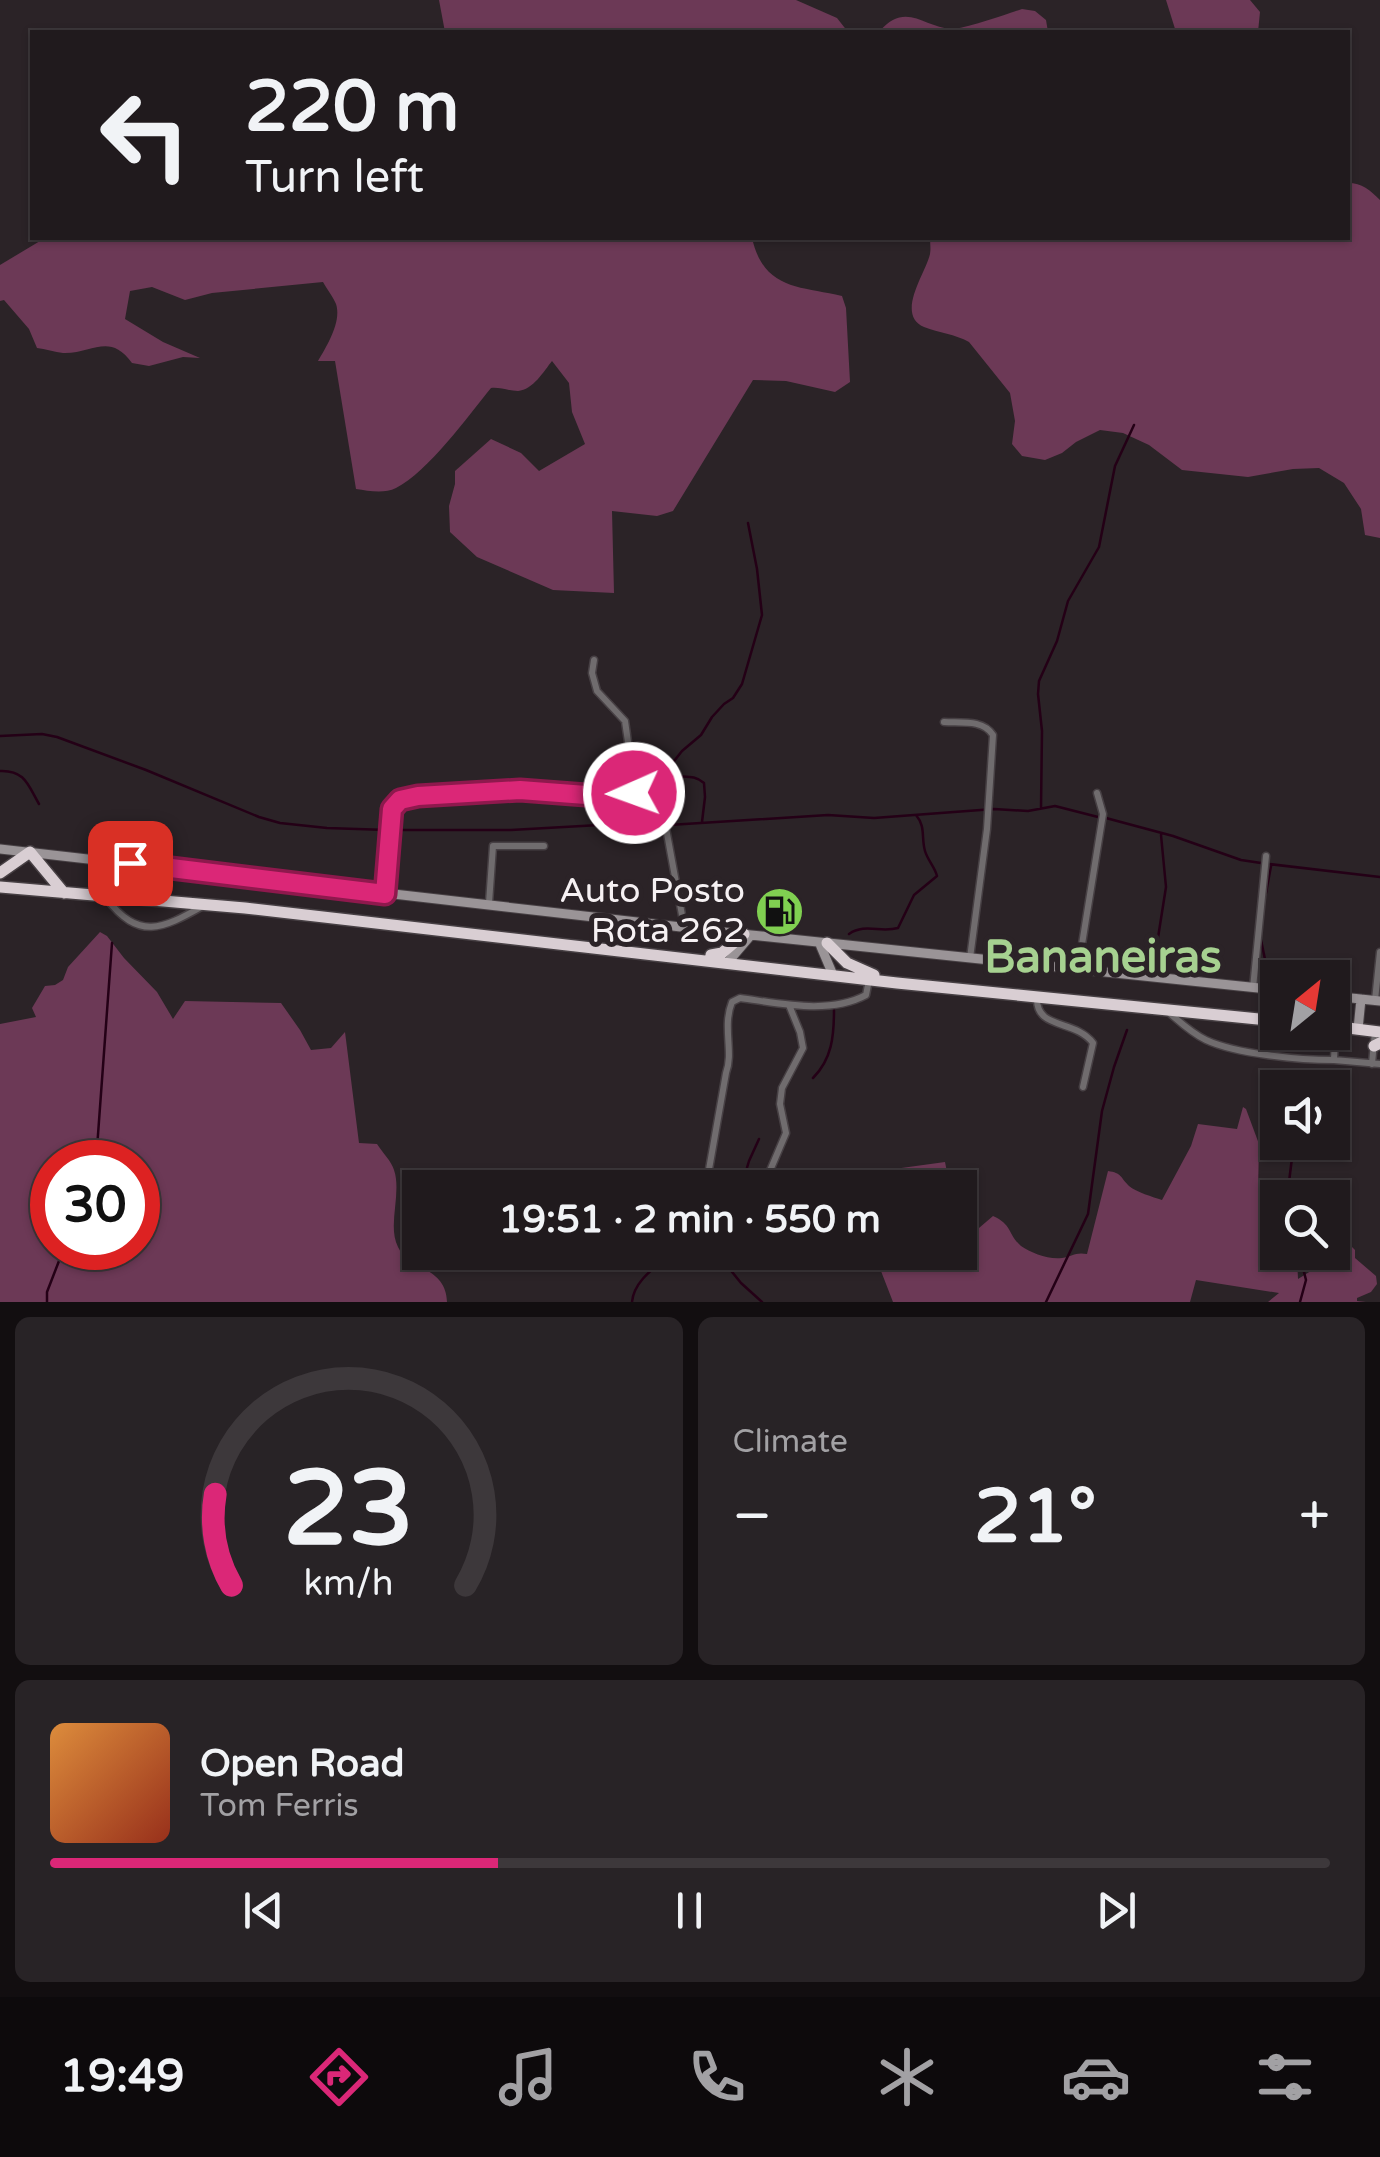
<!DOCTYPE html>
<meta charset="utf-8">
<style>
:root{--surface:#201a1d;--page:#282326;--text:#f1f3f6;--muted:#a2a1a4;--line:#3d383b;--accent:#db2777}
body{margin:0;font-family:"Varela Round",sans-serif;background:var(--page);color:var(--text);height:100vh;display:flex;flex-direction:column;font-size:38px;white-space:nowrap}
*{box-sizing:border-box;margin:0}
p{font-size:32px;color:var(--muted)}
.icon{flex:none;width:55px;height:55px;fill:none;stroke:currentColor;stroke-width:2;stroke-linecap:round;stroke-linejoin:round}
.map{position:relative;height:1302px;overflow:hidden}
.panel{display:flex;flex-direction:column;gap:15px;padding:15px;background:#120e10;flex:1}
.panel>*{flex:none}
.top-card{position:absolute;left:30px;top:30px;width:1320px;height:210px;border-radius:0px;box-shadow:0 2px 8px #0004,0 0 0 2px var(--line);background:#201a1d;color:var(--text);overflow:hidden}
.needle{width:65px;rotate:30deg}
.fabs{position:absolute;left:1260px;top:960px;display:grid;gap:20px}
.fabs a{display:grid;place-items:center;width:90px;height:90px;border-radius:0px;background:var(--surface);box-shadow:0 2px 8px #0004,0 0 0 2px var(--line);font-size:50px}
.speed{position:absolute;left:30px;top:1140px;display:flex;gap:20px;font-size:50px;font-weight:700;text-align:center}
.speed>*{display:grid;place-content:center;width:130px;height:130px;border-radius:50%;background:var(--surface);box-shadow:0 2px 8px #0004,0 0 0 2px var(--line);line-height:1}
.speed .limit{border:15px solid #d22;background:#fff;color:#111}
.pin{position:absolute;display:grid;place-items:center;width:85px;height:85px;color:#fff;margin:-42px;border-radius:20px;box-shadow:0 5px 15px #0006}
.me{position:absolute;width:110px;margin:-55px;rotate:268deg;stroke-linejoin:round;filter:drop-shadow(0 0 8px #0008)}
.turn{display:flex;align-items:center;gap:35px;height:210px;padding:0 50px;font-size:45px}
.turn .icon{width:130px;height:130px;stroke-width:2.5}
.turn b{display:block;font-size:70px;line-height:85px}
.big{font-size:75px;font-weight:700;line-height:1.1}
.panel .widget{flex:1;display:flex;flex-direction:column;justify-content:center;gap:15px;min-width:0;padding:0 35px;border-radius:15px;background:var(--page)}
.panel .dial{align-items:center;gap:0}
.dial svg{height:260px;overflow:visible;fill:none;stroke:var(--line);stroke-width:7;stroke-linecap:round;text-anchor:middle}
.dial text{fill:var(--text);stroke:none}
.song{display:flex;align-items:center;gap:30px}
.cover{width:120px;height:120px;border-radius:15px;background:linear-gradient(135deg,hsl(30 70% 55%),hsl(10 70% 35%))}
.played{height:10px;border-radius:5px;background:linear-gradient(90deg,var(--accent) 35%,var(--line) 35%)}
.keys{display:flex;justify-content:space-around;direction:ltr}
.heat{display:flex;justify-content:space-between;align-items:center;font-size:55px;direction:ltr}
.panel .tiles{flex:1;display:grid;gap:15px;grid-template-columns:1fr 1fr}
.widget:last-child{grid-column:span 2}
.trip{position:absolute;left:402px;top:1170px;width:575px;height:100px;border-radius:0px;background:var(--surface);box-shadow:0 2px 8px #0004,0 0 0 2px var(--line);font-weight:700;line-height:100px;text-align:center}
.dock{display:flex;height:160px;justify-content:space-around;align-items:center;background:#0d0a0c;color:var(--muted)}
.dock .icon{width:70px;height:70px}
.dock .active{color:var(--accent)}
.dock b{font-size:45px;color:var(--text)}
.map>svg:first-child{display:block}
.green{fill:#6c3956;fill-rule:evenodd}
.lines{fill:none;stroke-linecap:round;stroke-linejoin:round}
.stream{stroke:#240016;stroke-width:2.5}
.street-casing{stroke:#474044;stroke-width:9}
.secondary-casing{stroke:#474044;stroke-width:11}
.highway-casing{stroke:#474044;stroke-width:14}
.street{stroke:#706c6e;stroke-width:6}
.secondary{stroke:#9a9497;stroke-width:9}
.highway{stroke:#d9ced3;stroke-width:11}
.route-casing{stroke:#8e194d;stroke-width:25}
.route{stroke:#db2777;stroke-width:18}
.labels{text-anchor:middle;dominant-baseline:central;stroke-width:10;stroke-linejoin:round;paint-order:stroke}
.poi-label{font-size:35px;fill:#f6f1f3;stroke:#2b2327;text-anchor:end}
.district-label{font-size:45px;font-weight:bold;fill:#a6d190;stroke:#2b2327}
</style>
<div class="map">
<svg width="1380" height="1302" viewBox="0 0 1380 1302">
<rect width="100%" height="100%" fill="#2b2327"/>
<path class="green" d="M439 0H796L837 18 848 32H445Z
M1166 0H1250L1260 12 1258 32H1176Z
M1022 9 1035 11 1046 20 1048 32H879C906 0 924 28 952 29 965 29 1007 14 1022 9Z
M1348 183C1362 183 1370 190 1380 200V538L1365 535 1361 509 1344 483 1319 468 1293 469 1248 477 1182 470 1149 445 1123 433 1100 430 1076 442 1062 453 1045 460 1022 456 1012 444 1015 421 1010 393 969 342C955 334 939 333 924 327 895 314 926 273 930 254 931 248 930 243 930 238H1348Z
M45 238H752C764 290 799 286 842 296L846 308 850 382 835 392 786 381 753 380 673 511 657 516 612 511 614 593 553 590 477 557 450 532 449 506 455 484V471L491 439 521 453 539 471 585 444 572 412 569 383 552 361C544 371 533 390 518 391 509 391 500 387 491 388 468 416 428 472 396 488 384 494 369 491 356 489L335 361H318C326 347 342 322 336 304 333 297 327 289 323 282L212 293 185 300 152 287 130 291 125 319 163 342 200 358 183 357 149 366 132 363C109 332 93 354 63 353 55 352 45 349 37 348L29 329 4 300 0 301V265Z
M100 932 107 936 124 958 157 992 173 1019 185 1001 281 1003 300 1030 311 1050 331 1048 345 1032 359 1143 377 1144C382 1152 392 1162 394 1170 402 1193 387 1226 398 1247 408 1270 446 1266 447 1302H0V1024L36 1017 32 1008 45 986 55 985 63 980 68 967ZM52 1162H138V1248H52Z
M1243 1107 1246 1109 1259 1144 1258 1191 1277 1202 1278 1252 1293 1253 1297 1257 1298 1279 1351 1246 1355 1250V1258L1376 1276 1377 1284 1371 1292 1357 1298V1301L1366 1302H1268L1279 1293 1196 1280 1190 1302H893L874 1253 960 1252V1226L972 1234 993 1216C1013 1225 1008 1235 1021 1246 1031 1253 1049 1260 1062 1258 1073 1256 1075 1252 1087 1254L1108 1171C1122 1173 1120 1177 1129 1186 1136 1192 1153 1197 1162 1200L1191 1146 1198 1124 1237 1129Z
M945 1162 950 1187H853L856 1180 865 1173Z"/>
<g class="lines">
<path class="stream" d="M0 736 42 734 57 737 146 770 259 817 280 823 327 828 387 830
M0 771C25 770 28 785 39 804
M1041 808 1042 731 1038 694 1039 681 1057 641 1068 601 1099 547 1115 466 1134 425
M1106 818 1173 836 1241 860 1261 863
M702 822 705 797 704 783C692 772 679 780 667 773V770L682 751 701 735 712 717 724 704 733 698 742 684 762 615 757 569 748 523
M669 825 828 815 874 818 994 809 1028 811 1055 806 1098 817
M395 830H511L617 824 661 825
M1269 864 1380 877
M1266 893 1271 866
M849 934C865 923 880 933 898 928L914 895 937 876C935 867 928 861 925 851 921 837 926 827 916 815
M1261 940 1268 974
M1157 944 1166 887 1161 835
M813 1078C832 1059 834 1036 834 1010
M1275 1111 1274 1120 1278 1123
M1285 1142 1292 1158 1289 1182 1309 1198
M96 1162 112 943
M741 1188 749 1161 759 1139
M716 1252 741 1283 762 1302
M1299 1252 1306 1280 1300 1302
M47 1302V1292L64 1248
M632 1302C634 1280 657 1266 673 1252
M1046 1302 1088 1214 1102 1111 1114 1067 1127 1030"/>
<defs>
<path id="street" d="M944 722C961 723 983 719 993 735L987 829 970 958
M659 790 684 926
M385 894 392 809 400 800 418 796 520 790 586 795 636 791 640 781 629 749 625 721 597 691 592 673 594 660
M106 898C139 941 162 929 203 906
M489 903 493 846H544
M1078 969 1103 814 1097 793
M1253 988 1266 856
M1037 998C1036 1030 1075 1019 1093 1043L1083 1087
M1375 1000 1380 952
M1167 1011C1179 1021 1191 1033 1206 1040 1236 1054 1300 1060 1334 1060
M1335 1038 1334 1060 1380 1064
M1372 1064 1375 1031
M702 1188 708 1175 726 1073C734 1052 722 1027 732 1002L740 998C779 1003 829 1015 866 995L869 980
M767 1188 769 1173 786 1133 780 1104 782 1088 803 1048 800 1032 789 1005
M647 1253V1252"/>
<path id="secondary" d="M0 849 751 935 1278 990
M819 942 833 975
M728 962 751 935
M1332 996 1380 1001
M1358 1029 1361 999"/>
<path id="highway" d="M0 873 30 852 64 893
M0 887 245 908 897 983 1278 1021
M827 943 847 963 874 975
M711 955 722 953 744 934
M1332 1026 1380 1032
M1323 1032 1335 1040
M1374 1046 1380 1043"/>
</defs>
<use href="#street" class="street-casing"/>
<use href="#secondary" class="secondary-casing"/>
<use href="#highway" class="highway-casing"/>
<use href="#street" class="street"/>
<use href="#secondary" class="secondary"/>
<use href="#highway" class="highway"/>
</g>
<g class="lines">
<defs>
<path id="route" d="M130 863 385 894 392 809 400 800 418 796 520 790 586 795 634 793"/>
</defs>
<use href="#route" class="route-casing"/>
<use href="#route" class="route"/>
</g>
<defs>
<symbol id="fuel-disc" viewBox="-11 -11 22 22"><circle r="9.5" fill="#80d051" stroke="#2b2327"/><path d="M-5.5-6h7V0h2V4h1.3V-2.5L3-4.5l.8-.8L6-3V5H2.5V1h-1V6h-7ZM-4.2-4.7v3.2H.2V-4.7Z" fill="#111"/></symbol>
</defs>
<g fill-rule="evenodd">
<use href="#fuel-disc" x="752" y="884" width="55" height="55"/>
</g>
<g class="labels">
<g class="poi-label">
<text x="745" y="891">Auto Posto<tspan x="745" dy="40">Rota 262</tspan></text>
</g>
<g class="district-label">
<text x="1103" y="958">Bananeiras</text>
</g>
</g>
</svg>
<div class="fabs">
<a><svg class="needle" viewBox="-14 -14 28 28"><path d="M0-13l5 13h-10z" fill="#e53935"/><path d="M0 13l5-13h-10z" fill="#a2a1a4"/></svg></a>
<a><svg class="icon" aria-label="sound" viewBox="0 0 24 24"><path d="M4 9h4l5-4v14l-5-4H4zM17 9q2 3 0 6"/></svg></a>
<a><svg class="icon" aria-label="search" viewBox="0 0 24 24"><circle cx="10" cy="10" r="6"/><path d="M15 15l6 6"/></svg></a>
</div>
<div class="speed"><div class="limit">30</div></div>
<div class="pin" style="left:130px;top:863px;background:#d93025"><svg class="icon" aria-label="arrive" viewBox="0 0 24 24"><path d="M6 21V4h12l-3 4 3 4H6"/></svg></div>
<svg class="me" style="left:634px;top:793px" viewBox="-20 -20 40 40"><circle r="17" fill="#db2777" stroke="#fff" stroke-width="3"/><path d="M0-11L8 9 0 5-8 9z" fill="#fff"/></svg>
<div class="trip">19:51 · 2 min · 550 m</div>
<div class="top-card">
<div class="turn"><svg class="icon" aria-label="left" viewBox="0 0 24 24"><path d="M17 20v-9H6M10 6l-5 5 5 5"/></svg><div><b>220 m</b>Turn left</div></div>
</div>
</div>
<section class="panel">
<div class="tiles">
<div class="widget dial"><svg viewBox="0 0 100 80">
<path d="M14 69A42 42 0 1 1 86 69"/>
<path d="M14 69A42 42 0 0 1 9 41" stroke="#db2777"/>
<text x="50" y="56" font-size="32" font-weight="700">23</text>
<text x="50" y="72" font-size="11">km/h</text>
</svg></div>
<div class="widget"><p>Climate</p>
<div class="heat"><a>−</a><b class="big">21°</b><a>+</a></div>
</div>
<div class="widget">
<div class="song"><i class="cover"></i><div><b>Open Road</b><p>Tom Ferris</p></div></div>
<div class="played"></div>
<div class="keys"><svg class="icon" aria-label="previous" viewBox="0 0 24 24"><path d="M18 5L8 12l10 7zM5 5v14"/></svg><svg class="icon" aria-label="pause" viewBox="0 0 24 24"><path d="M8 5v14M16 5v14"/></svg><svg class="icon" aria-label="next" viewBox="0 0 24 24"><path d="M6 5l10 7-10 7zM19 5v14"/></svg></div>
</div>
</div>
</section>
<nav class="dock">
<b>19:49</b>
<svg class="icon active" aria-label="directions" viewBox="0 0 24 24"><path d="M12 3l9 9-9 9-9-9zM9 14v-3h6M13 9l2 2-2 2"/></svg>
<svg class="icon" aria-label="music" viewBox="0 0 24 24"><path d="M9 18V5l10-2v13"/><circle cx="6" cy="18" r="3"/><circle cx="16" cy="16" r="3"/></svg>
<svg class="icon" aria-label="phone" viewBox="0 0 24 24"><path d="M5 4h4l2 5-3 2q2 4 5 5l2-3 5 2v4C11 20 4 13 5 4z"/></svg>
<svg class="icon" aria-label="climate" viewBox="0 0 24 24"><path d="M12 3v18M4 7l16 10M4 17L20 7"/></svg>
<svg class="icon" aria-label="car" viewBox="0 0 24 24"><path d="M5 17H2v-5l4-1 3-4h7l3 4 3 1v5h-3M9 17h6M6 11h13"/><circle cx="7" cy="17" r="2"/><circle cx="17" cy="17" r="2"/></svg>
<svg class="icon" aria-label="filters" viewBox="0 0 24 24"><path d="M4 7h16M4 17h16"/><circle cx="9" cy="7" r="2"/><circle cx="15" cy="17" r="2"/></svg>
</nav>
